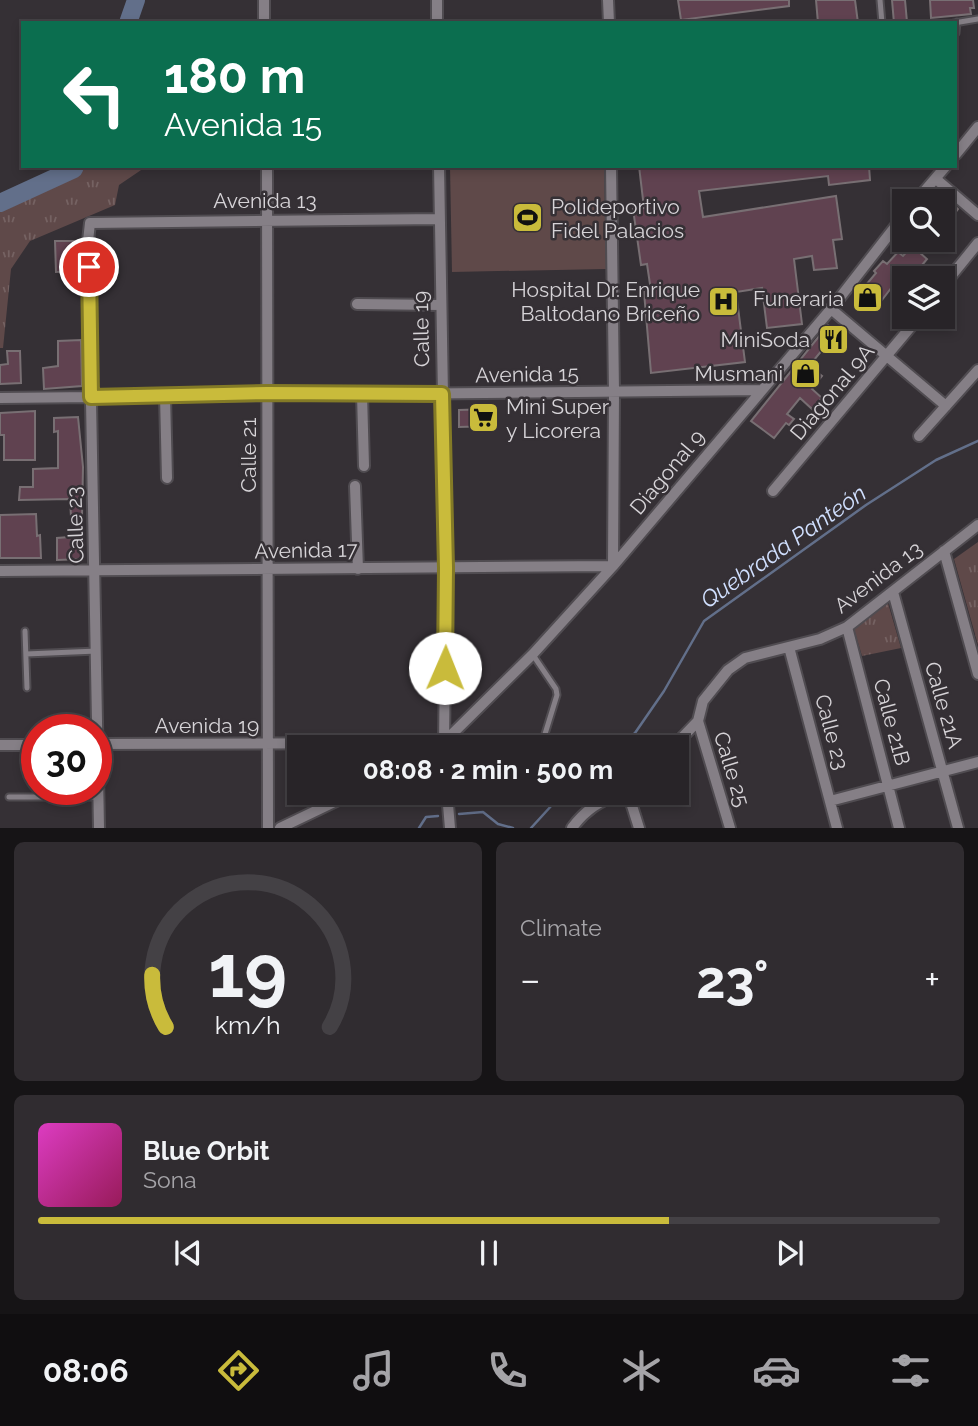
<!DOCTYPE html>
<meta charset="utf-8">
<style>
:root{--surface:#282428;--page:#302c30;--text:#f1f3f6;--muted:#a5a4a8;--line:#444145;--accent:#c9bb3b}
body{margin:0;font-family:Raleway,sans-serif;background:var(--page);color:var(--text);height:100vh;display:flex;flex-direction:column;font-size:26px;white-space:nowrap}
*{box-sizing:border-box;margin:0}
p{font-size:23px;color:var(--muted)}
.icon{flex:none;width:38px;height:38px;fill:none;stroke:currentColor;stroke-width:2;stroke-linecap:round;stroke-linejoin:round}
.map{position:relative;height:828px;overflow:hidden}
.side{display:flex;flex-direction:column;gap:14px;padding:14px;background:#161416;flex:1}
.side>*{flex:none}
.top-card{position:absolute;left:21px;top:21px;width:936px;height:147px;border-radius:0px;box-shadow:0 4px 10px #0003,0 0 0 2px var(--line);background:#0b6e4f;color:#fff;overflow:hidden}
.fabs{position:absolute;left:892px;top:189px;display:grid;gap:14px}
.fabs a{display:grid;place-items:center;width:63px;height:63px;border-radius:0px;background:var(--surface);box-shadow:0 4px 10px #0003,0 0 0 2px var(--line);font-size:35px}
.speed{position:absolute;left:21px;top:714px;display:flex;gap:14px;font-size:35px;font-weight:700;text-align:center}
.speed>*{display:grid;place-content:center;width:91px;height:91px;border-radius:50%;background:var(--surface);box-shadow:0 4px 10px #0003,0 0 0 2px var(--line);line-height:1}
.speed .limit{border:10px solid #d22;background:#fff;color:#111}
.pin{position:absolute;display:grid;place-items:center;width:60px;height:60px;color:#fff;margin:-30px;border:4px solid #fff;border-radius:50%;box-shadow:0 2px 7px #0007}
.me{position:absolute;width:77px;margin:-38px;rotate:1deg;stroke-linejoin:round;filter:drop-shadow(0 0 5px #0008)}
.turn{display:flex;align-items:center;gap:24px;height:147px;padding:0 28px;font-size:32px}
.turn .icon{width:91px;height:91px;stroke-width:2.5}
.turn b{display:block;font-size:49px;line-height:60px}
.big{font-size:52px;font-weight:700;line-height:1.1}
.side .card{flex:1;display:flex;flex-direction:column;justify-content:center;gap:10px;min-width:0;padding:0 24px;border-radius:10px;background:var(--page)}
.side .dial{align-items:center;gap:0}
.dial svg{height:182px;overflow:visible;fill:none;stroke:var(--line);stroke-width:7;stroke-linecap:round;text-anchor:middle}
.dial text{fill:var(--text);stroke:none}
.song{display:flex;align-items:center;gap:21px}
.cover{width:84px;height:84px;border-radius:10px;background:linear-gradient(135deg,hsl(310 70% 55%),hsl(330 70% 35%))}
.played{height:7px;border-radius:4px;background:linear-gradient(90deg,var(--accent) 70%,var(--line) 70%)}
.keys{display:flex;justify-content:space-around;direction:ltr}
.heat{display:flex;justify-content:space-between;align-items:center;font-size:38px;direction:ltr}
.side .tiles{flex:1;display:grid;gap:14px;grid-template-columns:1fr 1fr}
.card:last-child{grid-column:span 2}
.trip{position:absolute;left:287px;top:735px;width:402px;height:70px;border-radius:0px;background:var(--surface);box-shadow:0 4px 10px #0003,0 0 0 2px var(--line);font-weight:700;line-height:70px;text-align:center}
.tabs{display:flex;height:112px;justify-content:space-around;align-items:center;background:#100e10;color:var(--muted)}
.tabs .icon{width:49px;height:49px}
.tabs .selected{color:var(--accent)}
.tabs b{font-size:32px;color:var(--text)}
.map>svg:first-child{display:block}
.grass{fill:url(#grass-tufts)}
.pitch{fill:#5f4949}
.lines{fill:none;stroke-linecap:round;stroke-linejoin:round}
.stream{stroke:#626f8a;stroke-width:2.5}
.river{stroke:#626f8a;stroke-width:18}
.building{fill:#604250;stroke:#786f73;stroke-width:2}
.service-casing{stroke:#504c51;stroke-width:9}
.minor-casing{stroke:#504c51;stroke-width:14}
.service{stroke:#857f86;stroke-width:5}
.minor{stroke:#857f86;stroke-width:10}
.route-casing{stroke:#837a26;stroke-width:18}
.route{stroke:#c9bb3b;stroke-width:12}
.labels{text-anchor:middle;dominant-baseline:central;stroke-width:5;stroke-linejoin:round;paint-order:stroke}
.street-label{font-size:21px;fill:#d6d3d7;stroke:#353035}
.poi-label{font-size:21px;fill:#d6d3d7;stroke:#353035;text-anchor:end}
.water-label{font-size:23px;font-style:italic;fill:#d1e0ff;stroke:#353035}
</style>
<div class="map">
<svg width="978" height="828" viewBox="0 0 978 828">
<defs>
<pattern id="grass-tufts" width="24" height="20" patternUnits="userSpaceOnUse" patternTransform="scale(1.75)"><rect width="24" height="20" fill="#5f4949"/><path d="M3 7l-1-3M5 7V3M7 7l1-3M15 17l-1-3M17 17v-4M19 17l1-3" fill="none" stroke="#756262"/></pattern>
</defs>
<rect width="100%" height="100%" fill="#353035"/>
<path class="grass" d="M83 166H147L119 185 115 205 30 241 11 269 3 348H0V206L80 174Z
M978 542V645L954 559Z
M888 603 901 648 862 656 854 629Z"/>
<path class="pitch" d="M450 166H604L606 269 452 272Z"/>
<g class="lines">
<path class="stream" d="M617 747 635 733 664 691 704 621 866 505 936 460 978 441
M459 814 483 812 498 824 513 828
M419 828 426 817 438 816
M531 828 563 793"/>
<path class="river" d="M128 23 136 0
M0 203 74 169 75 166"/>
</g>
<path class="building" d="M678 0H789V6L681 20Z
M816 0H855L858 23H818Z
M892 0H905L907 22 894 23Z
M930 0H973L974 8H970L971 14 931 18Z
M639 166H869L870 180 829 185 828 176 699 191 703 217 836 196 842 239 833 240 837 268 814 270 812 256 794 259 802 324 767 328 762 288 736 292 745 362 651 373 644 292 651 291 647 264 641 265 633 209 644 208Z
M939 192 958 209 951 218 943 211V201H931Z
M55 241H78L80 271 56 272Z
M912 246 927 259 918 270 927 278H905V284L898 292 892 287 882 300 879 298 870 309 855 298 876 273 874 271 883 261 887 264 898 252 903 256Z
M828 325 846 341 837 352 827 344 809 366 822 376 812 389 822 398 812 409 800 398 787 414 794 419 789 425 786 423 774 438 751 421Z
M81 340 82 386 44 389 43 368 58 366V341Z
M7 351H20L21 383 0 384V365L8 364Z
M492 409 493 426 459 427V410Z
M35 411V460H4V435H0V413Z
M78 417 83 467 82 516 71 517 70 499 19 500 20 487H33V469L58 468V431L54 432V418Z
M36 514 37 536 40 535 41 558H0V515Z
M82 536 83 559 57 560V538Z"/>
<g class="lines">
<defs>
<path id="service" d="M880 0 882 23
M954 23 978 19
M956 33 957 22
M25 631 27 688
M26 654 97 651
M533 655 556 689 557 695 541 747
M9 797H97"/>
<path id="minor" d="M264 0V23
M437 0V23
M608 0 609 23
M956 154 978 127
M267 166 268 828
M439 166 446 568 444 744
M611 166 614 392 613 566
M936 179 978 215
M916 201 946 166
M943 286 978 243
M357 304 440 305
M831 309 946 406
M362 394 364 466
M165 396 167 478
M0 398 761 390
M919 436 978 370
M355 486 358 569
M773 491 919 317
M944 551 978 674
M0 571 613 566
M893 592 958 828
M847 627 899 828
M789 647 837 828
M698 721 730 828
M96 744 444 743
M0 745H37
M439 747 533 654 613 566 831 309 905 214
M673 747 698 721 703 701 728 670 745 658 820 639 847 627 978 525
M447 793 450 828
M628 793 639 828
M830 801 978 762
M99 828 88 241 90 223 439 219
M280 828 353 793
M572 828C585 810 600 801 620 793"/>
</defs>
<use href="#service" class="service-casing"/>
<use href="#minor" class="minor-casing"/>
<use href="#service" class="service"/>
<use href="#minor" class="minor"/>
</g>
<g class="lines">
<defs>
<path id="route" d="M89 267 91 397 267 393 442 394 446 568 445 668"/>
</defs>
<use href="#route" class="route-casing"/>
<use href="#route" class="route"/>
</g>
<defs>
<symbol id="stadium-square" viewBox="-11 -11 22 22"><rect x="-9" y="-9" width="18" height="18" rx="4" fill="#c9bb3b" stroke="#353035"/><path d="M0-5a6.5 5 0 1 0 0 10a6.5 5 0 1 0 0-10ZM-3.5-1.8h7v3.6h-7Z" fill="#111"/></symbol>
<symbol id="shop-square" viewBox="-11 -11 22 22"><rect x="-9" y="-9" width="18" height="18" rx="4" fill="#c9bb3b" stroke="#353035"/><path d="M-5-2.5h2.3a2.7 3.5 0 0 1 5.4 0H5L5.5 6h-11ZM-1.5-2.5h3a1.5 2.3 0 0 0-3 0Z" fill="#111"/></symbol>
<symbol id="hospital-square" viewBox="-11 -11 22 22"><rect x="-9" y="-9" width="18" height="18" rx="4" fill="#c9bb3b" stroke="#353035"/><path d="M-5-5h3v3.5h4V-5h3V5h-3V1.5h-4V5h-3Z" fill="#111"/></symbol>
<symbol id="restaurant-square" viewBox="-11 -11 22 22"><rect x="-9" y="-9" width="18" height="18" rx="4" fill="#c9bb3b" stroke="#353035"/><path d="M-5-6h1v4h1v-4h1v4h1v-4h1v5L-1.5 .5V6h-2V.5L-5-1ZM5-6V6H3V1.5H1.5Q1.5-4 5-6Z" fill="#111"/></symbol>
<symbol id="supermarket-square" viewBox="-11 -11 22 22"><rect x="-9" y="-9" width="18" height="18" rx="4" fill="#c9bb3b" stroke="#353035"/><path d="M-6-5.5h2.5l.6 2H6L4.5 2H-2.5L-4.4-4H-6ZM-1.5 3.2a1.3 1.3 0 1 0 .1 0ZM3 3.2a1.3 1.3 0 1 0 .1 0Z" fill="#111"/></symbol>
</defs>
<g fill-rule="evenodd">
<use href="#stadium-square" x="510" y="200" width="35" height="35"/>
<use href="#shop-square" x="850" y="280" width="35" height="35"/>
<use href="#hospital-square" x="706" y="284" width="35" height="35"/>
<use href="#restaurant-square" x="816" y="322" width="35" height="35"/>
<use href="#shop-square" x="788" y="356" width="35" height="35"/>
<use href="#supermarket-square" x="466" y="400" width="35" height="35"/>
</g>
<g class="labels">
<g class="street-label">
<text x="265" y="200">Avenida 13</text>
<text transform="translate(421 329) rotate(-91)">Calle 19</text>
<text transform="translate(527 374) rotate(-1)">Avenida 15</text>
<text transform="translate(832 392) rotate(-50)">Diagonal 9A</text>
<text transform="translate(248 455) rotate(-90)">Calle 21</text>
<text transform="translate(667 472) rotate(-50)">Diagonal 9</text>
<text transform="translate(75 525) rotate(-92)">Calle 23</text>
<text transform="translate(306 550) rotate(-1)">Avenida 17</text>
<text transform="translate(878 577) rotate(-37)">Avenida 13</text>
<text transform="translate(944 705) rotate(74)">Calle 21A</text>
<text transform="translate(892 722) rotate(75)">Calle 21B</text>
<text x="207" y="725">Avenida 19</text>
<text transform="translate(832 732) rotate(75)">Calle 23</text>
<text transform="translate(732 769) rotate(73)">Calle 25</text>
</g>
<g class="poi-label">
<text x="551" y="206" text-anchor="start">Polideportivo<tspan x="551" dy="24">Fidel Palacios</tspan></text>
<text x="700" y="289">Hospital Dr. Enrique<tspan x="700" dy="24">Baltodano Briceño</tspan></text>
<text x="844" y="298">Funeraria</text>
<text x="810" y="339">MiniSoda</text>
<text x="783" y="373">Musmani</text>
<text x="506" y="406" text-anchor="start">Mini Super<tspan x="506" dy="24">y Licorera</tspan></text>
</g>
<g class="water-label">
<text transform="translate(783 546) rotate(-35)">Quebrada Panteón</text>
</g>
</g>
</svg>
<div class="fabs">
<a><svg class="icon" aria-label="search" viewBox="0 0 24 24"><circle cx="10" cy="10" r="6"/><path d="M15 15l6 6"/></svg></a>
<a><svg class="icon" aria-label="layers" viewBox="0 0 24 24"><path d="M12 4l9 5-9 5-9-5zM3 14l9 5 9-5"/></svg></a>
</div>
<div class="speed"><div class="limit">30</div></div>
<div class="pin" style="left:89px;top:267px;background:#d93025"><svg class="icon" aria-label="arrive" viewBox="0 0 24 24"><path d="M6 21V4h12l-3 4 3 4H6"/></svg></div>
<svg class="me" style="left:445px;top:668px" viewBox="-20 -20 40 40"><circle r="19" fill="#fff"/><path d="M0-13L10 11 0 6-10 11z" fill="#c9bb3b"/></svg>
<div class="trip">08:08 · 2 min · 500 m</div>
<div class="top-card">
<div class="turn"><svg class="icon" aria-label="left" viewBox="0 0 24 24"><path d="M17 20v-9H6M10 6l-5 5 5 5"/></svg><div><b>180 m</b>Avenida 15</div></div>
</div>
</div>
<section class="side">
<div class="tiles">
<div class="card dial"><svg viewBox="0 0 100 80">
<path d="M14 69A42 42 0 1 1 86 69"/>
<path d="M14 69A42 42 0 0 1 8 46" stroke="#c9bb3b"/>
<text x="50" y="56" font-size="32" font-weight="700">19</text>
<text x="50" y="72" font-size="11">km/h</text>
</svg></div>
<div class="card"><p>Climate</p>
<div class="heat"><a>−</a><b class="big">23°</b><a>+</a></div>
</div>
<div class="card">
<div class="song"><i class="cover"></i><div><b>Blue Orbit</b><p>Sona</p></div></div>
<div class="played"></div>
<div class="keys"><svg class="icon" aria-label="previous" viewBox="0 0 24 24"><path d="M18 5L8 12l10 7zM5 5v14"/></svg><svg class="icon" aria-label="pause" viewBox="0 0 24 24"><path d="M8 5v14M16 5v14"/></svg><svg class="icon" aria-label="next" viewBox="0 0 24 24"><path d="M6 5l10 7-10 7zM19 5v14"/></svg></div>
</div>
</div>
</section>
<nav class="tabs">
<b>08:06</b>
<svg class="icon selected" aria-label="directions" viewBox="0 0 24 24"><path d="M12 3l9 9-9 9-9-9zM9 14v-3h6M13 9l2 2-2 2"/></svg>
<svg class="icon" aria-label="music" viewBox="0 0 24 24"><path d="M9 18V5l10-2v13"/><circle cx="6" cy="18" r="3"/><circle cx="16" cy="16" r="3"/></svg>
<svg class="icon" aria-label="phone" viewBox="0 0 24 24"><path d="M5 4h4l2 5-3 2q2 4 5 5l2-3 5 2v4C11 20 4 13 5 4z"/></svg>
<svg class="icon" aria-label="climate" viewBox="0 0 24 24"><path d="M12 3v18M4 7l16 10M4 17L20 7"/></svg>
<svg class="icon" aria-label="car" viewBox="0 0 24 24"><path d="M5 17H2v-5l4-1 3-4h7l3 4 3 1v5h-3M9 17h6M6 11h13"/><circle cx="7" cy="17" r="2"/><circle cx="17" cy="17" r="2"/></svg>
<svg class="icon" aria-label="filters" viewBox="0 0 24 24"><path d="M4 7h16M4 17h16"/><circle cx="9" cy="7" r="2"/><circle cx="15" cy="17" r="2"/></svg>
</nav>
